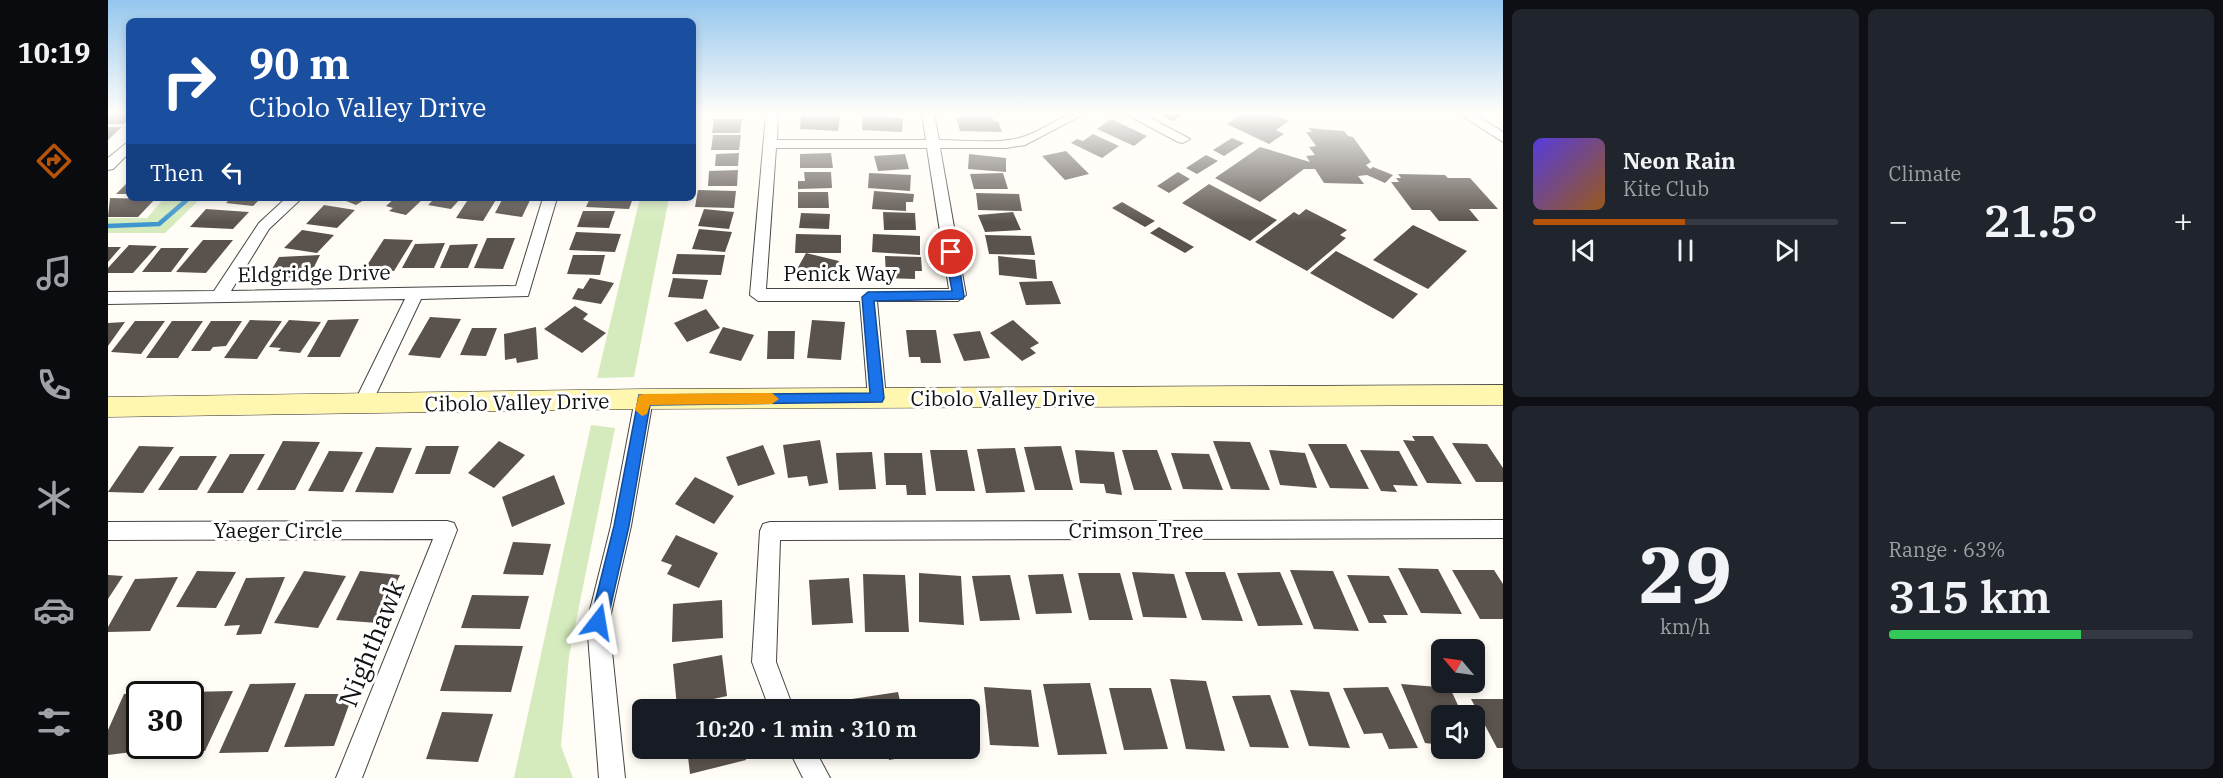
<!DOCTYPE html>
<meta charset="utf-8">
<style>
:root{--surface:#171b24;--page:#20242c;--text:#f1f3f6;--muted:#9ea1a6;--line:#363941;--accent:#b45309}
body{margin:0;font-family:"IBM Plex Serif",serif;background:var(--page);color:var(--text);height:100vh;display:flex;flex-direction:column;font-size:22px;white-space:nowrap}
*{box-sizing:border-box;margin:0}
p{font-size:20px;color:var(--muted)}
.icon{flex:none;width:33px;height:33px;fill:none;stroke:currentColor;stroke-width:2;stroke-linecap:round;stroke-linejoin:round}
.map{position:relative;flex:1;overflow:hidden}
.sheet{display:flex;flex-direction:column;gap:9px;padding:9px;background:#0d0f14;width:720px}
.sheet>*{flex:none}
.banner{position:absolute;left:18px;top:18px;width:570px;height:183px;border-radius:9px;box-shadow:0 3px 9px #0003;background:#1a4fa0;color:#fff;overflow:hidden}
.needle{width:39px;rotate:299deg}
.buttons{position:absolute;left:1323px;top:639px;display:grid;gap:12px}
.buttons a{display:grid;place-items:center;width:54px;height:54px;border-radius:9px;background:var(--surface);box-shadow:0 3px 9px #0003;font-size:30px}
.speed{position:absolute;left:18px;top:681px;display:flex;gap:12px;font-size:30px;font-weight:700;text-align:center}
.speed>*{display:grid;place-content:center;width:78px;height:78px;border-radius:50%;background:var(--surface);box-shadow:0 3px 9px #0003;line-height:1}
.speed .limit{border:3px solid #111;border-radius:9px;background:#fff;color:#111}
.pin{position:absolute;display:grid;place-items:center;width:51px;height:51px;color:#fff;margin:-26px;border:3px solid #fff;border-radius:50%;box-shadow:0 2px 6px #0007}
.me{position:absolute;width:66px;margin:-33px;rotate:14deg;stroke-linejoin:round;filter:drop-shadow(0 0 4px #0008)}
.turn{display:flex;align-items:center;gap:21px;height:126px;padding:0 24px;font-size:27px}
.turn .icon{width:78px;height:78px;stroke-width:2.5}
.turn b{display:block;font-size:42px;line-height:51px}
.then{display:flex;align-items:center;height:57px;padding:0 24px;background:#0003;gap:12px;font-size:22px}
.big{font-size:45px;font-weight:600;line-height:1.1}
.sheet .tile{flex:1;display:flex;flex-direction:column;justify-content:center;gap:9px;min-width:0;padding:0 21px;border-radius:9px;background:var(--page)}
.sheet .dial{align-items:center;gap:0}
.dial b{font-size:78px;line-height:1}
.song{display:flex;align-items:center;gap:18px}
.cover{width:72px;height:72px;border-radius:9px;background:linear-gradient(135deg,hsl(250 70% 55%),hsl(30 70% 35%))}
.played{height:6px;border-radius:3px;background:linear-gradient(90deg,var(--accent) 50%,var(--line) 50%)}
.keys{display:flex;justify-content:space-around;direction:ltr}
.heat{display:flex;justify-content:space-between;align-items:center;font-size:33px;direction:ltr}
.charge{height:9px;border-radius:4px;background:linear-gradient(90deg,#34c759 63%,var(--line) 0)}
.sheet .tiles{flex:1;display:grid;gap:9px;grid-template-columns:repeat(2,1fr)}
.trip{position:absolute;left:524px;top:699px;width:348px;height:60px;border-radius:9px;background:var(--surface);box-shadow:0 3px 9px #0003;font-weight:600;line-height:60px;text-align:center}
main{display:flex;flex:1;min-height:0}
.dock{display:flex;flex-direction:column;width:108px;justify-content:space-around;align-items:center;background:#090b0e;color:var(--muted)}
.dock .icon{width:42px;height:42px}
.dock .active{color:var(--accent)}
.dock b{font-size:27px;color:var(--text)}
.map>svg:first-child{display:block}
.green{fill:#d5ebbd}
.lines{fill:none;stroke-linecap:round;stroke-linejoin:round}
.stream{stroke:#3f96cf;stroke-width:4.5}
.building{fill:#5a524d}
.street-casing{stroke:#444;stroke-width:2}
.secondary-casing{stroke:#333;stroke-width:1}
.street{fill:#fff;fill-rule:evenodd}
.secondary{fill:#fff6b0;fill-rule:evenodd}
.route{fill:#1a73e8;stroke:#114b97;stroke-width:1.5}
.slow{fill:#f59e0b}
.labels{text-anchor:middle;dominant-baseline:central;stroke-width:6;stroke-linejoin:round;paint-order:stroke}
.street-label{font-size:21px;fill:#111;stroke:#fff}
.near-street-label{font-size:26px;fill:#111;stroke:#fff}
</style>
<main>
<nav class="dock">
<b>10:19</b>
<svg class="icon active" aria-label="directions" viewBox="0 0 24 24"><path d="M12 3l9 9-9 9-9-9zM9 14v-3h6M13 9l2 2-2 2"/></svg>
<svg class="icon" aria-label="music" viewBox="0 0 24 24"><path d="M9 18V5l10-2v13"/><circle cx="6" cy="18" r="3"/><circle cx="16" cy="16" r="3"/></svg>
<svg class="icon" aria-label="phone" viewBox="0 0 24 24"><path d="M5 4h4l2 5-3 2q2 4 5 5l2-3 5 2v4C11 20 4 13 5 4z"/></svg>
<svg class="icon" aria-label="climate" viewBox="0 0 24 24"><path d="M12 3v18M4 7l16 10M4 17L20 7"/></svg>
<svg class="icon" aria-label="car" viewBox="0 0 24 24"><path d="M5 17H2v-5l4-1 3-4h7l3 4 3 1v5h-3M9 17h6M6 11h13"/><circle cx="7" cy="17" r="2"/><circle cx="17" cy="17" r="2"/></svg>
<svg class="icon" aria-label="filters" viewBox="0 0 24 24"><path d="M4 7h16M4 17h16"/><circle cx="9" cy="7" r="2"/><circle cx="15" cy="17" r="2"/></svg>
</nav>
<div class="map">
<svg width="1395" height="778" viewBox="0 0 1395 778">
<rect width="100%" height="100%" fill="#fffdf5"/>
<path class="green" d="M56 198H93L57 233H0V218H39Z
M532 198H561L526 377 489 378Z
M483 425 507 428 461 656 453 746 465 778H406Z"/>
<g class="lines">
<path class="stream" d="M0 226 51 224 81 198"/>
</g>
<path class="building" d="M0 114H21V118L15 124H0Z
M1051 114H1076L1065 121Z
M1134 114H1166L1181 121 1168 130 1176 134 1161 144 1119 124Z
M693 116 732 117 730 131 692 129Z
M755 116 795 118 794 132 754 130Z
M848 117H884L886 121H890L894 132 852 131Z
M606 119H634L632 133H604Z
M1003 119 1039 136 1026 146 989 129Z
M0 127H14L0 140Z
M1200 128 1236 131 1240 136 1245 137 1263 162 1258 165 1262 169 1265 167 1285 175 1277 183 1259 175 1250 176 1256 184 1216 183 1207 169H1196L1152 202 1107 178 1152 147 1202 162 1198 156 1207 155 1201 147 1208 146 1198 132H1204Z
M985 134 1011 146 994 158 963 143 969 139 975 141Z
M605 135H633L631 150H603Z
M1124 138 1136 143 1116 156 1105 150Z
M958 151 981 174 957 180 934 156Z
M631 153 630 166H607L608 154Z
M723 153 725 168H692V154Z
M797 154 801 169 770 171 766 156Z
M861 154 898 158V172L860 169Z
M1098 155 1110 161 1089 174 1078 168Z
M630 170 629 186H600L601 171Z
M696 172H723L724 188 690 189V181H697Z
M1070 172 1082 179 1061 193 1049 186Z
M761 173 803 175 802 191 760 188Z
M895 173 900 189H866L862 174Z
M1290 174 1337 175 1340 178H1362L1390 209H1361L1371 221H1331L1322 210H1304L1283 182H1291L1288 178H1293Z
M21 181V194H8Z
M1101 184 1169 220 1142 241 1074 203Z
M590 190 628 191 626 208 587 207Z
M766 191 806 194 805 202H798V211L764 209Z
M690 192H720L721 208H690Z
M868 193 911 194 914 211 870 210Z
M2 198 47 199 30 217H0Z
M123 198H153L145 206 118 203Z
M231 198H259L248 205Z
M287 198H316L298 215 281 211 285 208 278 206Z
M327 198H353L343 209 320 205Z
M361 198H389L375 221 348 218Z
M395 198H423L414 217 387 213Z
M482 198H525L521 209 478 207Z
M1014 202 1047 221 1037 227 1004 208Z
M216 205 247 210 229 228 198 224Z
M98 209 141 212 125 229 82 227Z
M596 209 626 212 621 229 590 226Z
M1198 209 1239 230 1232 235 1238 238 1199 271 1147 242 1186 212 1191 215Z
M475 211H507L501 228 469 227Z
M775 212 807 213 808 230H776Z
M905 212 913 230 877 232 870 215Z
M693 213 722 214 721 229 691 228Z
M1305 225 1359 251 1320 289 1265 260Z
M1051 227 1086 247 1077 253 1042 233Z
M591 229 624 232 617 252 584 249Z
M194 230 226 235 209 253 176 248Z
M468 232 513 234 507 252 461 250Z
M688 234 733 235V253H687Z
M765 234 812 236V255L764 252Z
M877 235 923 236 927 255 881 254Z
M379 238H407L395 269 366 268Z
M276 239 305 240 286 271 256 270Z
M95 240H125L98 273 68 272Z
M337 243 326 268H294L307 244Z
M370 244 360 268H332L342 245Z
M21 245 49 246 25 273H0V268Z
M0 247H13L0 262Z
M53 248H81L63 272H34Z
M1228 251 1310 294 1285 319 1202 273Z
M698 253 731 261 722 280 688 271Z
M569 254 617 255 613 275 564 274Z
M212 255 201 277 166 278 171 269H164L171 257Z
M465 255H497L492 275 459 274Z
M777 256 813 257 814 271H807V279L778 278Z
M890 256 927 260 929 279 891 275Z
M482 278 506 283 493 304 464 299 470 288 475 289Z
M565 278 600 280 595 299 560 297Z
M944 281 953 304 918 305 911 282Z
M467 306 480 314 475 319 498 333 474 353 436 329Z
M598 309 612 328 579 342 566 323Z
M322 317 353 319 332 358 300 355Z
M251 319 232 357H199L220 320Z
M142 320 174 321 149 359 116 358Z
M181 320 213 322 192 353 170 351 173 348 161 347Z
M704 320 737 322 733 360 699 358Z
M905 320 931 343 922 348 928 353 914 361 882 333Z
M27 321H57L33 354 3 352Z
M64 321H95L70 358H38Z
M103 321H134L118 346 105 347 102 351H83Z
M17 322 0 346V323Z
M428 327 430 359 409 363 408 358 397 360 396 334Z
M615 327 646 335 633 361 601 353Z
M364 328H389L378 356 352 355Z
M798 330H828L833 363H813L812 357H801Z
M660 331H687L686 359H659Z
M872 331 882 358 856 361 845 334Z
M1304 436H1325L1354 484 1319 483 1295 440 1307 441Z
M712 440 720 483 701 486 699 476 680 478 675 445Z
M175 441 212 442 187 490H149Z
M391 441 417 455 386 488 360 473Z
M1105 441 1142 442 1162 490 1123 489Z
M1344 443 1379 444 1395 468V482H1368Z
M1200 444H1238L1261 489 1222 488Z
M655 445 667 474 630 486 618 457Z
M31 446 66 447 35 493 0 492Z
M318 446H351L342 474H307Z
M953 446 965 490H927L916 447Z
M268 447 304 448 285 493 247 492Z
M907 448 917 492 878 493 869 449Z
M822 450H859L867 491H828Z
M967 450 1006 452 1014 495 998 493 996 484 972 483Z
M1014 450H1049L1064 490H1026Z
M1161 450 1197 453 1209 488 1172 485Z
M1252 450 1291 451 1310 486 1285 485 1289 492 1273 491Z
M221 451 255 452 235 492 200 491Z
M764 452 768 489 731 490 728 453Z
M776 453H814L818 495H799L798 485H778Z
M1063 453 1101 454 1115 490 1075 489Z
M122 454H157L135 493H99Z
M72 456H109L89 490H50Z
M446 475 457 504 404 527 394 497Z
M587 477 626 496 606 524 567 504Z
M568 535 610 553 591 588 559 574 564 565 553 561Z
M405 542 443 544 435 575 395 574Z
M1290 568 1330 569 1354 614 1313 613Z
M1182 570 1225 571 1251 631 1206 629Z
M1344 570H1386L1395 584V619H1372Z
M89 571 128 572 108 608 68 607Z
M196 571 238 576 210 628 166 623Z
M252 571 292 575 270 623 228 620Z
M1024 572 1066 574 1079 618 1035 617Z
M1077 572H1117L1135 621 1094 620Z
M1172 572 1195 625 1150 626 1129 573Z
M811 573 853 576 856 625 811 622Z
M970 573H1012L1025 620H981Z
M755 574 797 575 801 632H757Z
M955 574 964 613 928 614 920 575Z
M0 575 15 576 0 599Z
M902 575 912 620 872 621 864 576Z
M1239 575 1281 576 1300 615H1275L1279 623H1261Z
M70 577 42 631 0 632V627L27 579Z
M177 577 153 634 128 635 132 625 116 626 138 578Z
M741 578 745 623 704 625 701 580Z
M364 595 421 596 412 629 353 628Z
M614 600 615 638 564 642 565 604Z
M347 645 415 646 403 692 332 691Z
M614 655 619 696 569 707 565 664Z
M1062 679 1098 681 1117 751 1078 749Z
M188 683 160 752 111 753 142 684Z
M982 683 999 754 950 755 935 684Z
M1293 684 1342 688 1355 716H1334V745L1317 743Z
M876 687 923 690 931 747 882 745Z
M1280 687 1310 748 1281 749 1274 733 1256 734 1235 688Z
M65 688 62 694H32V746H42L40 750 0 755V730L16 694Z
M1001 688H1043L1060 749 1016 750Z
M1182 690 1221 692 1242 748 1201 746Z
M125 691 97 751 52 752 55 746H82L81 692Z
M790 692 794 710H746L744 699Z
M197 694H245L226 746 176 747Z
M1162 695 1181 748 1142 747 1124 696Z
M1363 699H1395V748H1389Z
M858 703 859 710H815L814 704Z
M334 712 385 714 370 762 318 759Z
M861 735 865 752 820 753 819 748H861Z
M579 748H636L638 760 582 774Z
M753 748H802L804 756 781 760 779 750 754 754Z"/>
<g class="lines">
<defs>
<path id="street" d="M658 114H670L669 140H818L814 114H826L831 140C857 140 886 144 911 138 936 132 948 114 976 114L917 145 898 148H832L858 295 850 301H769L778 398 775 403H763L760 398 752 301H650L642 295ZM668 148H819L841 289H658Z
M1018 114H1035L1082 139 1075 143 1070 142Z
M1351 114H1366L1395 132V142Z
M21 141V153L5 169 0 170V158Z
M178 198H194L161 229 123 291 408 286 435 198H449L420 296 313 299 263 405 260 410 254 412 248 410 245 405 297 299 0 304V292L106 291 151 223Z
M536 392 542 394 545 399 523 526 501 622 517 778H491L479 622 503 526 527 399 530 394Z
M1395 520V538L672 540 668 662 686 710H662L644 662 652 531 655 524 662 522Z
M339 521 346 523 349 530 254 778H228L325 539 0 540V522Z
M680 748H706L722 778H695Z"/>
<path id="secondary" d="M1395 385V405L536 409 0 417V397L536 389Z"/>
</defs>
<use href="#street" class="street-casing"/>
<use href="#secondary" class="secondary-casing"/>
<use href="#street" class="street"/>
<use href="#secondary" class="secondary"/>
</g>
<linearGradient id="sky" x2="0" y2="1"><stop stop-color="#95c6ee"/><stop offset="0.51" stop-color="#fffefa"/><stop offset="1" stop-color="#fffefa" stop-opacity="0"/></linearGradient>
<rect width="1395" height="223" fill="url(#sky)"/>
<path class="route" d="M843 248 849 252 856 296 855 299 766 301 776 398 774 402 542 405 521 526 499 622 496 628 490 630 484 628 482 622 506 526 531 395 762 393 754 297 760 292 844 291 837 252Z"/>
<path class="slow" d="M664 393 671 399 664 404 542 405 539 414 534 416 527 410 531 395 536 394Z"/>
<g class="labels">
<g class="street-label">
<text transform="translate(206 273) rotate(-1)">Eldgridge Drive</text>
<text x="732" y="273">Penick Way</text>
<text x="895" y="398">Cibolo Valley Drive</text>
<text transform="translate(409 402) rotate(-1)">Cibolo Valley Drive</text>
<text x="170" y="530">Yaeger Circle</text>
<text x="1028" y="530">Crimson Tree</text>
</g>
<g class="near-street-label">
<text transform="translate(263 643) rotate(-68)">Nighthawk</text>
</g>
</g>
</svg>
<div class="buttons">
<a><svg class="needle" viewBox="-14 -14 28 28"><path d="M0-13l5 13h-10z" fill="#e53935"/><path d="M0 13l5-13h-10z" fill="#9ea1a6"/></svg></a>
<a><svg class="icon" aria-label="sound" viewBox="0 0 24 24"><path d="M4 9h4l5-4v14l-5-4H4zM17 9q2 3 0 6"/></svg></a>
</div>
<div class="speed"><div class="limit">30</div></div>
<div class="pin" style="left:843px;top:252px;background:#d93025"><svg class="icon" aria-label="arrive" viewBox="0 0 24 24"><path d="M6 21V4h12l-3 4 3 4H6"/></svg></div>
<svg class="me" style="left:490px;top:622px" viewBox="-20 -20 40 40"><path d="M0-17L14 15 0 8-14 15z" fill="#1a73e8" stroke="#fff" stroke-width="4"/></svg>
<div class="trip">10:20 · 1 min · 310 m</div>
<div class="banner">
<div class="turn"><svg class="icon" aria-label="right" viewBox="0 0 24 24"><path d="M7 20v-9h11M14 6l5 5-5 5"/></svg><div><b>90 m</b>Cibolo Valley Drive</div></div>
<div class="then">Then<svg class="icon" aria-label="left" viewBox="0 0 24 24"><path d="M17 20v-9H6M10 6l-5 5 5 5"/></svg></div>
</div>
</div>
<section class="sheet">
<div class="tiles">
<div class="tile">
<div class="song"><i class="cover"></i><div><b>Neon Rain</b><p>Kite Club</p></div></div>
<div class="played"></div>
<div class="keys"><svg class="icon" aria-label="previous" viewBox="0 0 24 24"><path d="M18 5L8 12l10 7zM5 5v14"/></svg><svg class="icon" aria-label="pause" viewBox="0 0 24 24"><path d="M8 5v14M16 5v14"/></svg><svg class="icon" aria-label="next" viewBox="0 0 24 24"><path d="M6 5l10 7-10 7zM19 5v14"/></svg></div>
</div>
<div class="tile"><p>Climate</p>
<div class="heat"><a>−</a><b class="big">21.5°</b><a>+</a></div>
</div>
<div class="tile dial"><b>29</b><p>km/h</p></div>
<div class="tile"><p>Range · 63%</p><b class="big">315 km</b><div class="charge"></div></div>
</div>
</section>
</main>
